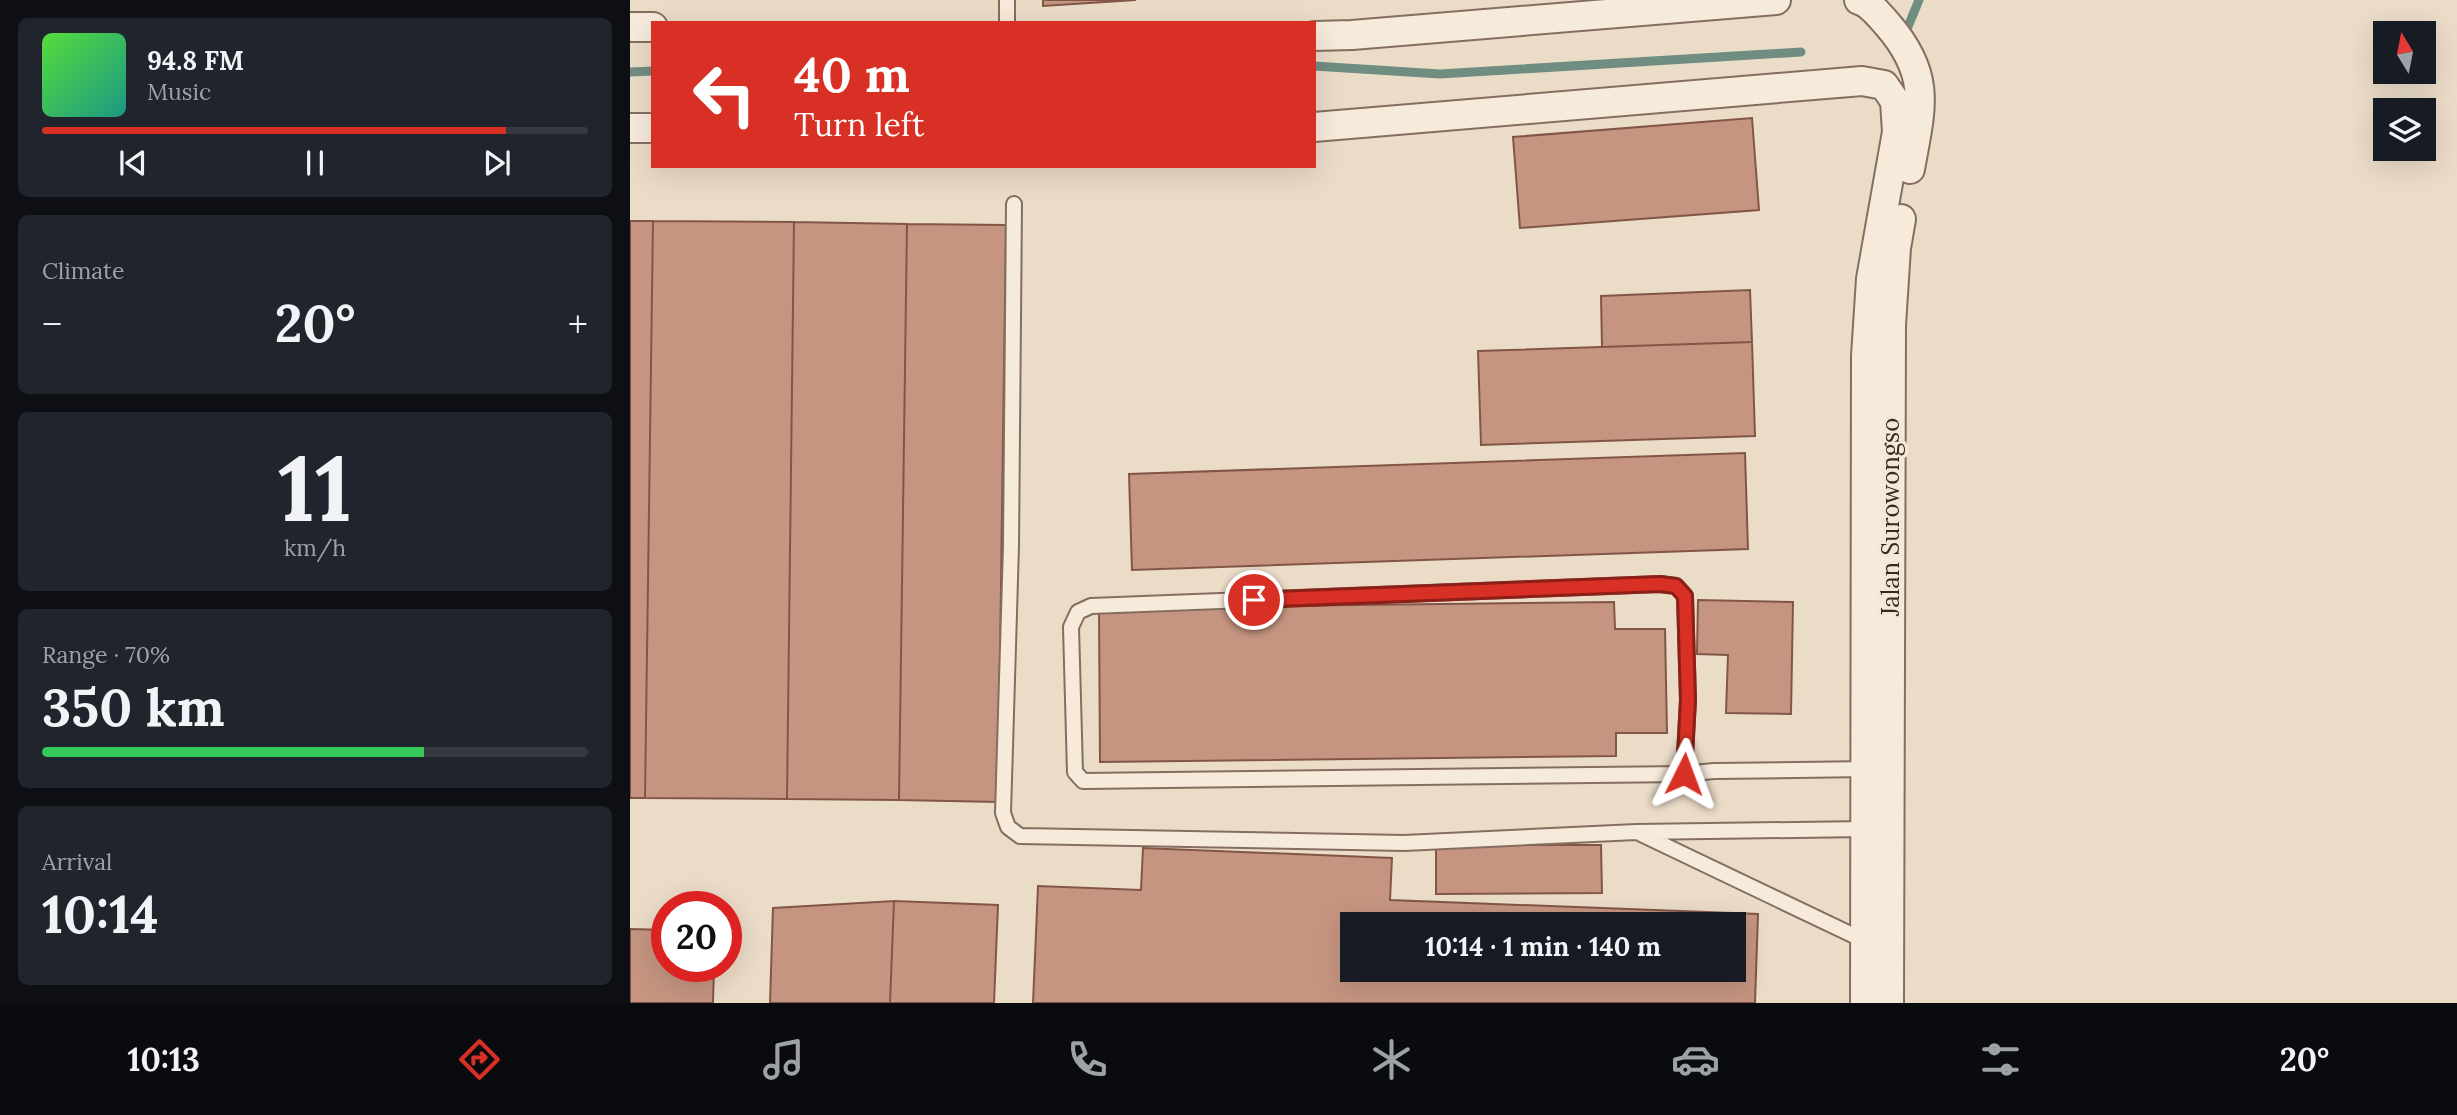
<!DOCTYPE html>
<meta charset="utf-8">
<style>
:root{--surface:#171b24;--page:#20242c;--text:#f1f3f6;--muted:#9ea1a6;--line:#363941;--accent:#d93025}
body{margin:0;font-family:Lora,serif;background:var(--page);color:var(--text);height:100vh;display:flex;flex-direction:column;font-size:26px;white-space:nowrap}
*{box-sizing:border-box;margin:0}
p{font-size:23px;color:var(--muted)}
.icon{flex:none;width:38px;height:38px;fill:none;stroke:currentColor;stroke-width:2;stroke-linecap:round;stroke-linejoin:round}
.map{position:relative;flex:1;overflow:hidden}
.details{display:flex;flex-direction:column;gap:18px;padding:18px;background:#0d0f14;width:630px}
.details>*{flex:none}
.banner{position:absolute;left:21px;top:21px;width:665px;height:147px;border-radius:0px;box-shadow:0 7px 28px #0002;background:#d93025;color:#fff;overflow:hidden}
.needle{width:46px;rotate:350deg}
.buttons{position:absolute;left:1743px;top:21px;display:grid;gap:14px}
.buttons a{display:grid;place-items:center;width:63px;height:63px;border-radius:0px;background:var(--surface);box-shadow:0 7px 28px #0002;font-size:35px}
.speed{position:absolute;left:21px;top:891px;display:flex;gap:14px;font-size:35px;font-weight:700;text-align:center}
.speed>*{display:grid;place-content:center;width:91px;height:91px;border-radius:50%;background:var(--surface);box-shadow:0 7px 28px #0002;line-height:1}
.speed .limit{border:10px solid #d22;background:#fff;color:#111}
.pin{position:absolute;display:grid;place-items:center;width:60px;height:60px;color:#fff;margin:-30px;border:4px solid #fff;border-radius:50%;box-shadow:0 2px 7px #0007}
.me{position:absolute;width:77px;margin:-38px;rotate:3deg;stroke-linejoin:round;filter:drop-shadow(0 0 5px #0008)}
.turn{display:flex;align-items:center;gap:24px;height:147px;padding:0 28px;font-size:32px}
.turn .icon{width:91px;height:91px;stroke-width:2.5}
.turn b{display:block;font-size:49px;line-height:60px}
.big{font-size:52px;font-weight:700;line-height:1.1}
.details .widget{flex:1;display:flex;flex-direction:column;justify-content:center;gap:10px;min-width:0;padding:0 24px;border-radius:10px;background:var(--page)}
.details .dial{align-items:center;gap:0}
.dial b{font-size:91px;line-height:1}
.song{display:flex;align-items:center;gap:21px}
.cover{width:84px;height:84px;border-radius:10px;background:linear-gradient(135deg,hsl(110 70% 55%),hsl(170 70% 35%))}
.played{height:7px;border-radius:4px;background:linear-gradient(90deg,var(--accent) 85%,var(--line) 85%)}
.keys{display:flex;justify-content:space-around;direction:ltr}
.heat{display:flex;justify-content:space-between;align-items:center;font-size:38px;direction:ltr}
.charge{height:10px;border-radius:5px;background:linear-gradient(90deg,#34c759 70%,var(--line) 0)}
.trip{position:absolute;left:710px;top:912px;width:406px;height:70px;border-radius:0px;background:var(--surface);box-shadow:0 7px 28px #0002;font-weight:700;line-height:70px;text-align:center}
.dock{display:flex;height:112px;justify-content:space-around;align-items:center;background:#090b0e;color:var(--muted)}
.dock .icon{width:49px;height:49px}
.dock .active{color:var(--accent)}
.dock b{font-size:32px;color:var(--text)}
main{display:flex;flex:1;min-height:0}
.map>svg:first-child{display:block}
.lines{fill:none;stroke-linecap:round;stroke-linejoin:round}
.stream{stroke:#708d82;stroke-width:9}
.building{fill:#c59581;stroke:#825647;stroke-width:2;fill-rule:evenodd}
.lane-casing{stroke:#856e5f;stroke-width:18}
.street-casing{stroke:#856e5f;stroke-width:32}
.lane{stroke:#f6eadb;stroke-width:14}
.street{stroke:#f6eadb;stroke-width:28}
.route-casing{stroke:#8d1f18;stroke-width:18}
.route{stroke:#d93025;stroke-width:12}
.labels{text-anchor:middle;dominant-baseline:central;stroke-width:7;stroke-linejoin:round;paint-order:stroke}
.street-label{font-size:24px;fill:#372921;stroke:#f3e7d7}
</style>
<main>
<section class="details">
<div class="widget">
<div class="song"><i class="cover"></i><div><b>94.8 FM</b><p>Music</p></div></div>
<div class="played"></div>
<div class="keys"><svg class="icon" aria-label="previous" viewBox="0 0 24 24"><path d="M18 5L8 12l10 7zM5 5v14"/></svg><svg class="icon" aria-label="pause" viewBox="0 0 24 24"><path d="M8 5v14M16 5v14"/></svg><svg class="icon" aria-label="next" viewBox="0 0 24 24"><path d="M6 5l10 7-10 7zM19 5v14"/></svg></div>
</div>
<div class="widget"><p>Climate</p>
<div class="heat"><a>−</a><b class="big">20°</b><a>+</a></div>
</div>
<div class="widget dial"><b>11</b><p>km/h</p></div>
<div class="widget"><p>Range · 70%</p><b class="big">350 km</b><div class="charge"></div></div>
<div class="widget"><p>Arrival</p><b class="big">10:14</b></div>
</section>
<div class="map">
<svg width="1827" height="1003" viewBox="0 0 1827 1003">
<rect width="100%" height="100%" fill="#ebdcc8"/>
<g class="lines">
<path class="stream" d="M1277 29 1289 0
M684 66 810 74 1171 52
M0 72 23 71"/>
</g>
<path class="building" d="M413 0H506L413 6Z
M1122 118 1129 210 890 228 883 137Z
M0 221H23L15 798H0Z
M23 221 164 222 157 799 15 798Z
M164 222 277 224 269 800 157 799Z
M277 224 376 225 368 802 269 800Z
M1120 290 1122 342 972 347 971 296Z
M1122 342 1125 436 851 445 848 351Z
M1115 453 1118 549 502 570 499 474Z
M1068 600 1163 602 1161 714 1096 713 1098 655 1067 654Z
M984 602 985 629H1035L1037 733H986V756L470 762 469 608Z
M806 845H971L972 893 806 894Z
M513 848 762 858 760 900 1128 914 1125 1003H403L408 886 511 890ZM723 924H1104V970H723Z
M264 901 260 1003H140L143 908Z
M264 901 368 905 364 1003H260Z
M0 929 37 930V966H84L83 1003H0Z"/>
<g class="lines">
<defs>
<path id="lane" d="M377 0V23
M384 204 381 546 373 813 378 827 390 836 774 843 1006 832 1236 829
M1054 774 1058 700 1055 596 1046 586 1030 584 461 606 448 612 441 627 445 772 453 781 1054 774 1084 771 1240 769
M1011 834 1235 941"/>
<path id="street" d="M1229 0C1240 3 1250 16 1258 25 1302 76 1291 108 1280 169
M0 27H23
M684 36 722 35 1146 0
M684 127 1232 81 1254 85 1265 101 1267 132 1241 279 1236 356 1235 1003
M0 128H23
M1259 1003 1261 325 1266 248 1271 219"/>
</defs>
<use href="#lane" class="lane-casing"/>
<use href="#street" class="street-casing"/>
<use href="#lane" class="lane"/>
<use href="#street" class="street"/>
</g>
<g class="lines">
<defs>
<path id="route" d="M624 600 1030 584 1046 586 1055 596 1058 700 1054 774"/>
</defs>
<use href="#route" class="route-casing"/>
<use href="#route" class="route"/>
</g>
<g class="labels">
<g class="street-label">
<text transform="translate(1260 517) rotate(-90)">Jalan Surowongso</text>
</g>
</g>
</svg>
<div class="buttons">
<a><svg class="needle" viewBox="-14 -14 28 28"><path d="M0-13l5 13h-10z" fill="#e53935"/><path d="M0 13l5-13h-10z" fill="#9ea1a6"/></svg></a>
<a><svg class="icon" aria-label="layers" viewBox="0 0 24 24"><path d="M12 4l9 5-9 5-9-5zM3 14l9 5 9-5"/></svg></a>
</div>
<div class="speed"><div class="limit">20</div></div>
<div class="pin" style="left:624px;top:600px;background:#d93025"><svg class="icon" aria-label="arrive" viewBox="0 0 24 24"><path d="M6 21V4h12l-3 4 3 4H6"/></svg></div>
<svg class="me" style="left:1054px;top:774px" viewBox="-20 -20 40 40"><path d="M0-17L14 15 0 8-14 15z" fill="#d93025" stroke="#fff" stroke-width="4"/></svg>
<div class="trip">10:14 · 1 min · 140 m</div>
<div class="banner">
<div class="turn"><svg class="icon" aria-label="left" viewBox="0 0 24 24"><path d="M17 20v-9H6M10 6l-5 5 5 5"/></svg><div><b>40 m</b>Turn left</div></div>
</div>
</div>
</main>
<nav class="dock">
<b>10:13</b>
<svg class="icon active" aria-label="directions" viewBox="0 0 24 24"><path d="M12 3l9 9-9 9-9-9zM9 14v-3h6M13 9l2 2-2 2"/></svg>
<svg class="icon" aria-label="music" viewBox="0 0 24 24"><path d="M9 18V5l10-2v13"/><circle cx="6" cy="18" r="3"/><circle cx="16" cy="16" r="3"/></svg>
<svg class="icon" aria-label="phone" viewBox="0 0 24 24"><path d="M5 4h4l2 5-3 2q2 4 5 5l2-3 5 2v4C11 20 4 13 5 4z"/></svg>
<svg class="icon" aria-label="climate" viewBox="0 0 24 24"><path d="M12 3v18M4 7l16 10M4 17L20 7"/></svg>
<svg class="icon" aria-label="car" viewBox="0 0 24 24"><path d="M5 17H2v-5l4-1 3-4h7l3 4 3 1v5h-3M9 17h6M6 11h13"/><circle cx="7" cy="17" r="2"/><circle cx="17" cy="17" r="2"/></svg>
<svg class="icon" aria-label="filters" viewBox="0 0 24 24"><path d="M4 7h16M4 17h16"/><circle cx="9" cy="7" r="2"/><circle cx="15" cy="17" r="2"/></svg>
<b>20°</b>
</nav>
